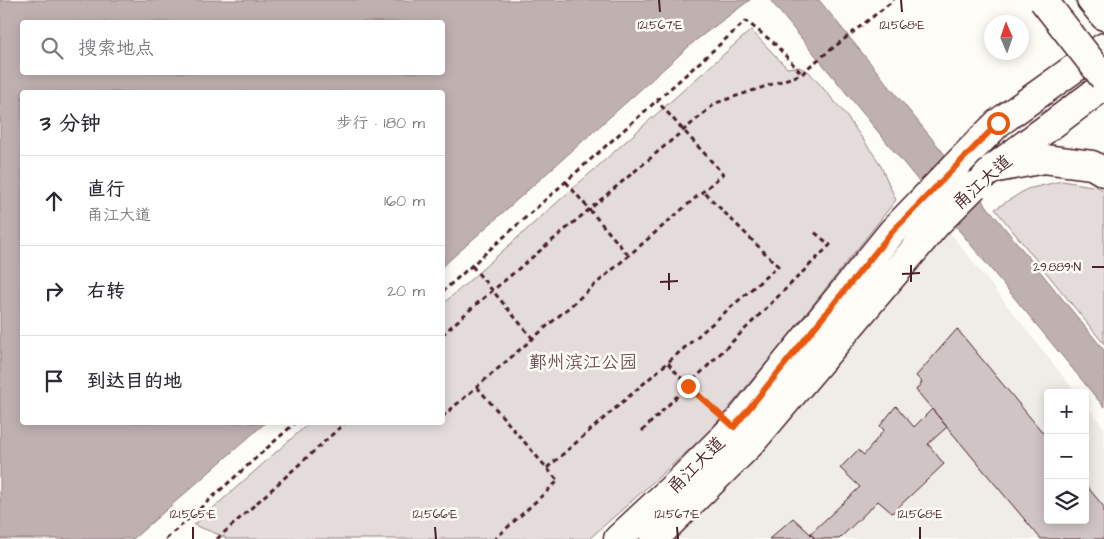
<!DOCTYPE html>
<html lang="zh">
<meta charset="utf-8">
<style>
:root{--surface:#fff;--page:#f2f2f3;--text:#2b2b33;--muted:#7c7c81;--line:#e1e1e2}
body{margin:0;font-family:"Architects Daughter","LXGW WenKai TC",sans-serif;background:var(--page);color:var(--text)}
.controls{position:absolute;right:15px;bottom:15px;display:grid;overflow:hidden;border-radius:5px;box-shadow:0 2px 12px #0003}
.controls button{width:45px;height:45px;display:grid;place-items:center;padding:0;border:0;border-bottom:1px solid var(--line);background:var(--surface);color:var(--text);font:25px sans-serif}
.compass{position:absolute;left:984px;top:15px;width:45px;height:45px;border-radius:50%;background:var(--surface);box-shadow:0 2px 12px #0003;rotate:358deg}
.stop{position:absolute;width:15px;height:15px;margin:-11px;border:4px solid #ea580c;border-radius:50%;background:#fff}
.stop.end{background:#ea580c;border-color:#fff;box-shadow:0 1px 5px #0008}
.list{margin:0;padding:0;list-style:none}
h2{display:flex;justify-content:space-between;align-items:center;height:65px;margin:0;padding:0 20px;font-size:21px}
h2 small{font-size:16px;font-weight:400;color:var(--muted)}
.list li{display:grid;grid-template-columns:32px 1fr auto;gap:15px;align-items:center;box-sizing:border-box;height:90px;padding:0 20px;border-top:1px solid var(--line)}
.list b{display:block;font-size:19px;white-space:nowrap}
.list p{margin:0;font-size:16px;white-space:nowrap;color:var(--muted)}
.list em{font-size:16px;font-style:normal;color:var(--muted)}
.icon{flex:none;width:28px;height:28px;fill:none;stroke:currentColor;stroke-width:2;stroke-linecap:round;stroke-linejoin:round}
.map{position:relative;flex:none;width:1104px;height:539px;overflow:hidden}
.search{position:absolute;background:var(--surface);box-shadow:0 2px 12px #0003;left:20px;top:20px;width:425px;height:55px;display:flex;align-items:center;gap:12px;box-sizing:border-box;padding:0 18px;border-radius:5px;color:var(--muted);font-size:19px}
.panel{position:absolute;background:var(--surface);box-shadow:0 2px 12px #0003;left:20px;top:90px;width:425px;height:335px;border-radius:5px}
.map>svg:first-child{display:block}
</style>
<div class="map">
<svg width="1104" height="539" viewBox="0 0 1104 539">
<rect width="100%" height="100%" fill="#fdfcf7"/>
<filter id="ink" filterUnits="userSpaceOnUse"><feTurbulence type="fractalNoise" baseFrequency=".02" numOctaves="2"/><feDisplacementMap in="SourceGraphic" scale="10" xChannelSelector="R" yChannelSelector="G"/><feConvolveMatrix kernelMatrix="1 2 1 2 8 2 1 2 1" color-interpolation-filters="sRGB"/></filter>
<g filter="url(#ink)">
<!-- built -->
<path fill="#f0ece8" d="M947 229 1076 393H1048V520H1085V404L1104 428V539H673L768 448Z"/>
<!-- green -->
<path fill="#e3dcda" stroke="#967e82" d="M751 30 787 68 799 67 809 72 842 110 879 162 896 200 777 350 707 434 589 539H226L225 537 194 525 309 423 442 422 443 304Z
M1062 181 1098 187 1104 191V344L995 209 1027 189Z"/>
<!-- water -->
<path fill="#c0b1b1" stroke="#91777b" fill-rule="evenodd" d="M0 0H750L696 40 443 266 442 92H22V422L265 423 133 539H0ZM442 22V72H22V22Z
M770 0H819L1104 350V407Z"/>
<!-- building -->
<path fill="#d0c5c4" stroke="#4a1f2b" d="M957 329 1048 439V520H1085V484L1104 507V539H1041L916 390 922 382 916 376Z
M896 406 914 427 932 409 947 427 928 444 944 464 892 513 878 501 839 539H816L810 534 860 487 840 468 858 450 864 455 884 430 880 426Z
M793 518 816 539H769Z"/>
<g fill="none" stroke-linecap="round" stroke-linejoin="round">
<defs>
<path id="secondary" d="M971 150 998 123 1104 47
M987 173 1104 86
M618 539 679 482 734 427 892 232 920 203
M654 539 751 443 937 223"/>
<path id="primary" d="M1091 0 1104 16
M992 169 1044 159 1092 165 1104 172"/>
</defs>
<!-- secondary casing -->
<use href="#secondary" stroke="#4a1f2b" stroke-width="31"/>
<!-- primary casing -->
<use href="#primary" stroke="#4a1f2b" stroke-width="31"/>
<!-- path -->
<path stroke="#4a1f2b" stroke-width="3" stroke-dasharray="5 4" stroke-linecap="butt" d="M566 182 629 256
M472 266 533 339
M442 292 746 21 774 43 802 74
M442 335 473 307 716 103 802 74 810 66 894 0
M668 363 688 386 719 414
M477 387 558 481 495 539
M442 417 723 174 657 101
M642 431 830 245 813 231
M547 468 778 266 703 191
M166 539 296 422
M217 539 346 422"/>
<!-- secondary -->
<use href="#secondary" stroke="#fdfcf7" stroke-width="28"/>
<!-- primary -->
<use href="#primary" stroke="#fdfcf7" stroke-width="28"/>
<defs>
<path id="secondary-bridge" d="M920 203 971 150
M937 223 974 186"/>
<path id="primary-bridge" d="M1043 0 1104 78"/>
</defs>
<!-- secondary-bridge casing -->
<use href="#secondary-bridge" stroke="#4a1f2b" stroke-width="31" stroke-linecap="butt"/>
<!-- primary-bridge casing -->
<use href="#primary-bridge" stroke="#4a1f2b" stroke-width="31" stroke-linecap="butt"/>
<!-- secondary-bridge -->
<use href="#secondary-bridge" stroke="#fdfcf7" stroke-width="28"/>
<!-- primary-bridge -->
<use href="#primary-bridge" stroke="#fdfcf7" stroke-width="28"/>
</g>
</g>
<g fill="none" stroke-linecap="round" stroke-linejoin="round" filter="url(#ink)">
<!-- route -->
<path stroke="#ea580c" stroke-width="6" d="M688 386 734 427 892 232 998 123"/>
</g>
<!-- ticks -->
<path fill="none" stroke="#4a1f2b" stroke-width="2" d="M659 0 660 12M901 0 902 12M911 265V282M1092 267H1104M669 273V290M902 274 920 273M660 282 678 281M193 527V539M435 527 436 539M677 527 678 539M920 527V539"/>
<g text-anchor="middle" stroke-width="5" stroke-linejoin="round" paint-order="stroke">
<!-- street labels -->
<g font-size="18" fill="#4a1f2b" stroke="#fdfcf7">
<text transform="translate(982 182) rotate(-42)" y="6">甬江大道</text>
<text transform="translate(696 465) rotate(-45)" y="6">甬江大道</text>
</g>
<!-- park labels -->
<g font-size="18" fill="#704e57" stroke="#fdfcf7">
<text x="583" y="368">鄞州滨江公园</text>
</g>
</g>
<g font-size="12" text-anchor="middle" fill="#4a1f2b" stroke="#fdfcf7" stroke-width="5" stroke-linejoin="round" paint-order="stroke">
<text x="660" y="29">121.567°E</text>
<text x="902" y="29">121.568°E</text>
<text x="1057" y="271">29.889°N</text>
<text x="193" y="518">121.565°E</text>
<text x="435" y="518">121.566°E</text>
<text x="677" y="518">121.567°E</text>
<text x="920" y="518">121.568°E</text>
</g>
</svg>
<div class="controls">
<button>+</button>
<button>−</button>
<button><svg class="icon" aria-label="layers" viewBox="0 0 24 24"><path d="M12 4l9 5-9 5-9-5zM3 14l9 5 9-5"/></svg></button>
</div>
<svg class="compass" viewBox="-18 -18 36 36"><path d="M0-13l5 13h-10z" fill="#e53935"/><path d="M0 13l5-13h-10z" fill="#7c7c81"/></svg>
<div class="stop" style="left:998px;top:123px"></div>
<div class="stop end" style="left:688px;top:386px"></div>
<div class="search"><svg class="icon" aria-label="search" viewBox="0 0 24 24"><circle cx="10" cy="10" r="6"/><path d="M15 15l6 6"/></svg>搜索地点</div>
<section class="panel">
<h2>3 分钟<small>步行 · 180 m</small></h2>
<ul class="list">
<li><svg class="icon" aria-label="ahead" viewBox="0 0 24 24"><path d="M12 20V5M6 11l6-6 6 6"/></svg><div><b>直行</b><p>甬江大道</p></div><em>160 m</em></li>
<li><svg class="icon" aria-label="right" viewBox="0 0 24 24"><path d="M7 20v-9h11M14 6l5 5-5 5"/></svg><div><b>右转</b></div><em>20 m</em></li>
<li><svg class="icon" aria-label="arrive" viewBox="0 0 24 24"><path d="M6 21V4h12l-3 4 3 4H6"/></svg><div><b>到达目的地</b></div></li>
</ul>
</section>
</div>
